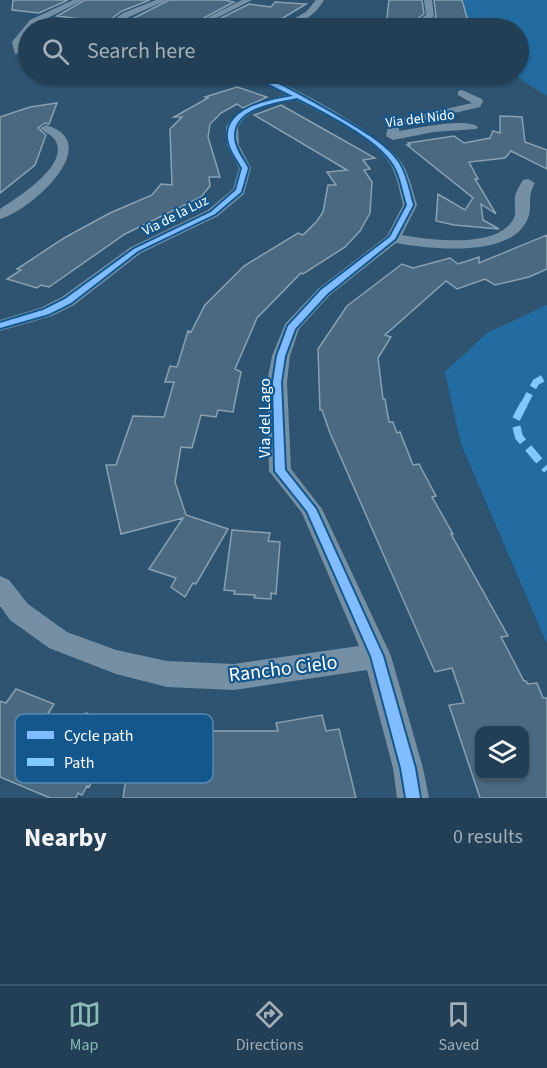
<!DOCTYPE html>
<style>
:root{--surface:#223f55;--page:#2a465b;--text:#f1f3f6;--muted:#a2afb9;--line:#3f586c;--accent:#8bbbb9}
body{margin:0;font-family:"Source Sans 3",sans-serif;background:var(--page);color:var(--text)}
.controls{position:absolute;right:18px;bottom:18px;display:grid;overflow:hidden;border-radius:12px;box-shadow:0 2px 4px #0004}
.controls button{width:54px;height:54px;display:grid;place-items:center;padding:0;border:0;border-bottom:2px solid var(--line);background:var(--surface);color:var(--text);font:30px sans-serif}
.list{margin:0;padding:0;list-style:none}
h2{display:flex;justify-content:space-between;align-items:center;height:78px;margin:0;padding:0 24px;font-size:26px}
h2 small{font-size:20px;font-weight:400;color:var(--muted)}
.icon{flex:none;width:33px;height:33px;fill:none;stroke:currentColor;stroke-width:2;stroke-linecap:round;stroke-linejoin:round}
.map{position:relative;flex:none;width:547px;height:798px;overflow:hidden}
.search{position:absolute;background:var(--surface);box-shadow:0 2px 4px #0004;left:18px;right:18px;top:18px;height:66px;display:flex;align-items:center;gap:15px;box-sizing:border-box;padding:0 21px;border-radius:33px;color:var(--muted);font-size:22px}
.sheet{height:186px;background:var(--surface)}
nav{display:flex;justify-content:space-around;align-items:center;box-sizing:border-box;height:84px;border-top:2px solid var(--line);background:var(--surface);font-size:16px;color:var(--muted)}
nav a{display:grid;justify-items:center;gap:3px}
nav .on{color:var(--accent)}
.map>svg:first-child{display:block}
</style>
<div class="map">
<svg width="547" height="798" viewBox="0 0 547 798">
<rect width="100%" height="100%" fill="#2e5471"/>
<!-- green -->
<path fill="#236ca1" d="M460 0H547V96L512 74H518V28H466Z
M547 305V644L461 444 445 372 487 333Z"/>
<!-- building -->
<path fill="#4b6980" stroke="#89a1b3" stroke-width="1.5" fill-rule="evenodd" d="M13 0H68L39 13 12 10Z
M85 0H150L122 11 107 22 57 16Z
M169 0H224L234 2 185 28H157L122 24Z
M389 0H422L424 14 417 19 386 26Z
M434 0H462L470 28H439L448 19H434L436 16Z
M275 2 306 4 273 24H260L252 28H201L249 4 271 7Z
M237 87 267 97 243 108 237 104 221 113 210 124 208 137 220 177H209L210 186 201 197 125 234 49 287 41 285 37 288 7 279 21 270 17 269 64 238 110 213 152 195 161 184 172 185 170 129 182 117H174L208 98 205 97Z
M57 103 49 124 45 123 38 128 46 135 35 165 0 193V117L30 107Z
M281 105 375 158 363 160 370 169 364 170 372 182 370 213 360 231 345 247 303 274 301 273 257 318 235 369 241 372 233 412 218 410 216 417 201 415 192 448 181 447 175 482 186 515 228 529 196 584 193 583 185 597 171 587 176 578 149 569 183 518 121 534 106 465H116L133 416 164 417 174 382H165L170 366 177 367 188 331 191 332 205 305 244 266 298 233 303 235 317 221 323 212 328 185H336L327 172 347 170 254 115Z
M500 116 522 117 525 142 547 150V169L511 151 505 158 469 162 478 179H475L496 214 481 204 483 220 499 229 454 225 436 221 438 194 465 210 473 198 407 145H410L408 143 454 136 464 143 490 138 493 131 500 133Z
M547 235V269L529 277 495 285 485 279 457 289 446 281 385 335 391 337 378 358 383 399H385L389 422H393L397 433 400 432 413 465 419 464 436 496 432 497 453 534H451L508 636 501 637 524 681H526L528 684 537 683 543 698H547V798H480L449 705 464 703 452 668 435 672 330 433 322 410H320L318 349 347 306 402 264 413 268 450 258 458 264 479 257V263ZM480 730H525V776H480Z
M232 530 270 533 268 541 280 542 276 594 271 593V599L254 598 255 595 234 594 235 591 224 590Z
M16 689 54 704 46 717 76 729 86 713 120 726 89 787 87 786 82 795 78 793 76 798H50L0 777V701L6 703Z
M322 715 326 731 339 729 356 798H123L131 747 149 748 151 736H155V734H175V736H178L177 745 209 746 210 731H278L276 723Z"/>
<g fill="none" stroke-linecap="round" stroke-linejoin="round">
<!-- minor -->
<path fill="#7590a5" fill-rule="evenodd" d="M73 0H83L28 28V33L22 42 23 52 15 54 12 42 30 20Z
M156 0H167L129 17 112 28H103L123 13Z
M242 0H252L197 28H187Z
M316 0H324C315 16 296 28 277 28L306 12Z
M424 0H432L434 16 422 26H416V22L426 15Z
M246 74C274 71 379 134 398 158 409 171 412 189 417 205L402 235C430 240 495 249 513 220 517 213 514 205 515 197 516 191 520 185 523 180L528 179 535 183C526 199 533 206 528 218 512 259 430 249 396 243L330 295 299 329 290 356 287 382 291 469 322 509 391 656 423 768 429 798H397L393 768 367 670 234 690 167 687 116 674 49 648 10 620 0 606V576L9 580 28 604 67 632 116 650 167 661 234 664 359 646 302 513 269 471 267 382 272 356 285 324 318 289 387 236 403 205C400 192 397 177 391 165 375 138 324 114 296 100 275 104 249 107 238 127L239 145 251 168 244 194 218 216 141 253 74 305 52 316 0 331V320L40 308 62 297 131 247 208 210 233 189 239 168 227 145 226 127C240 105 263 100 287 95Z
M462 90 482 99 483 101 480 107 399 126V131C415 129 466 117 478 127L476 129 434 132 393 140 386 136 389 122 472 103 458 95V91Z
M46 125C107 143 29 212 0 219V209C16 198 71 165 55 140 52 135 44 132 40 128Z"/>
<!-- quiet-far1 -->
<path stroke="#80caff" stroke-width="7" stroke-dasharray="14 7" stroke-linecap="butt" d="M523 406 536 382 547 376"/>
<!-- quiet -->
<path stroke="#80caff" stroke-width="8" stroke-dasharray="17 8" stroke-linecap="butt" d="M524 404 515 421 519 437 547 470"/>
<defs>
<path id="cycleway" d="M249 74C265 72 353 125 371 137 381 144 391 152 398 162 406 174 409 191 413 205L395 239 327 294 295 329 285 356 281 382 285 470 316 509 383 656 415 768 420 798H406L401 768 371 656 307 511 275 471 273 382 277 356 288 326 321 290 390 237 407 205C403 192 401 177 394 165 378 138 324 112 297 98 275 103 232 107 234 138 235 149 243 159 248 168L241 192 215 214 138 251 71 303 49 314 0 328V323L43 310 65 299 134 249 211 212 236 190 242 168C237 159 229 149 228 138 226 107 270 100 293 96Z"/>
</defs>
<!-- cycleway casing -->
<use href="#cycleway" stroke="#13578c" stroke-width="4"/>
<!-- cycleway -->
<use href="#cycleway" fill="#80bcff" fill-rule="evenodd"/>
</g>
<g text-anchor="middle" stroke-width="4.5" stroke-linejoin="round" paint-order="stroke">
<!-- far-street labels -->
<g font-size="14" fill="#fff" stroke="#13578c">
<text transform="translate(420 118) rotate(-7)" y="5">Via del Nido</text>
<text transform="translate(175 215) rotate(-27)" y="5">Via de la Luz</text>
</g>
<!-- street labels -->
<g font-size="16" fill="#fff" stroke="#13578c">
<text transform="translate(264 418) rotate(-90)" y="6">Via del Lago</text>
</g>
<!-- near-street labels -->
<g font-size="20" fill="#fff" stroke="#13578c">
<text transform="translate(283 668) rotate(-7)" y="7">Rancho Cielo</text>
</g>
</g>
<!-- legend -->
<rect x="15" y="714" width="198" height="69" rx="9" fill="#13578c" stroke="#5a89ae" stroke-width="1.5"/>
<rect x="27" y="731" width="27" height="8" fill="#80bcff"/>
<rect x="27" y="758" width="27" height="8" fill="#80caff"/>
<g font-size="16" fill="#fff">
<text x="64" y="741">Cycle path</text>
<text x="64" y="768">Path</text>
</g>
</svg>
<div class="controls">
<button><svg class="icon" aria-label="layers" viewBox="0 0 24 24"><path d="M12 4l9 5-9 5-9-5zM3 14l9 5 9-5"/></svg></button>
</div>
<div class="search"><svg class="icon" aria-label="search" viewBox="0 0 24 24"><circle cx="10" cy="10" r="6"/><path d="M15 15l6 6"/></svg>Search here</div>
</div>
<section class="sheet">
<h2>Nearby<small>0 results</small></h2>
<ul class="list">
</ul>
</section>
<nav>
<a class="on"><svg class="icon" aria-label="map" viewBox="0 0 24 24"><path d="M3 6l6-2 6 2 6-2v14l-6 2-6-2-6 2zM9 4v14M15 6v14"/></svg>Map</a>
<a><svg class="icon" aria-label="directions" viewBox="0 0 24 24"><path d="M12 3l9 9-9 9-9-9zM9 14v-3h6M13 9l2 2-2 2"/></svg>Directions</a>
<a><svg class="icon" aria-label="saved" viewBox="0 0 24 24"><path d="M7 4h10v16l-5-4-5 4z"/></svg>Saved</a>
</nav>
